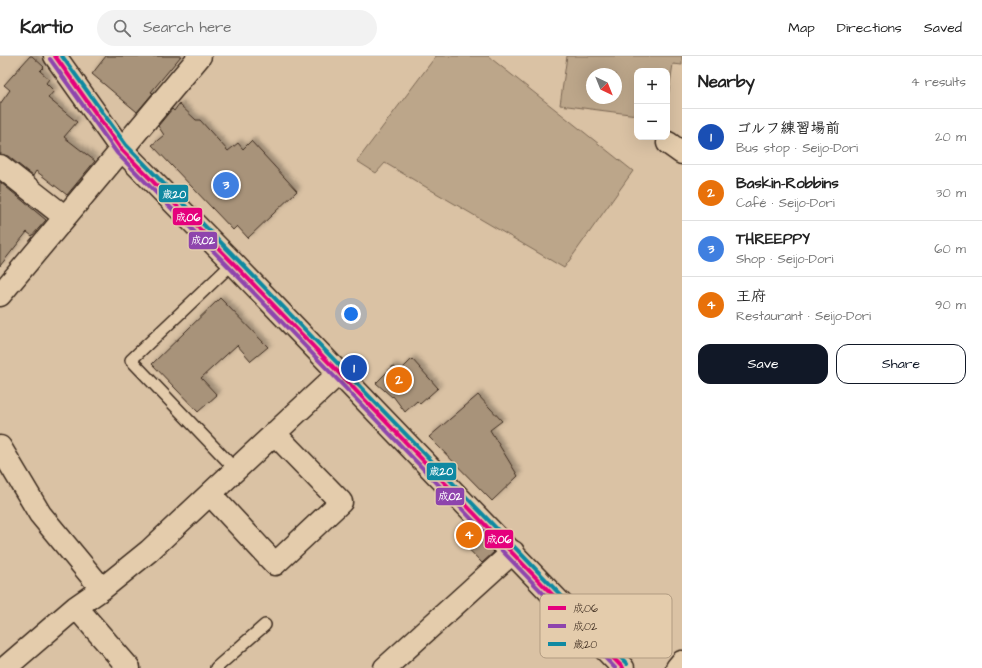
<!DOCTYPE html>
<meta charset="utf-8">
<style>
:root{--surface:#fff;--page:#f2f2f2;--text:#222;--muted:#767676;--line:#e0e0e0;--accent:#111827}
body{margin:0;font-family:"Architects Daughter","Klee One",sans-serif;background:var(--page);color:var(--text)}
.controls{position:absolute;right:12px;top:12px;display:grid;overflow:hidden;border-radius:8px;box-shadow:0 4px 16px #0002}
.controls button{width:36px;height:36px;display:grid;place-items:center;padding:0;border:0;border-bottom:1px solid var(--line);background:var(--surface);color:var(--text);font:20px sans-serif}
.compass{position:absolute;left:586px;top:12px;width:36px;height:36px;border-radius:50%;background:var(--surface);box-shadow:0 4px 16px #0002;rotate:137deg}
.you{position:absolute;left:351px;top:258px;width:14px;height:14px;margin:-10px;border:3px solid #fff;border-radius:50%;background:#1a73e8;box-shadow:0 0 0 6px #1a73e833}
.badge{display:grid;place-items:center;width:26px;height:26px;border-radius:50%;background:var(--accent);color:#fff;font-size:13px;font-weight:700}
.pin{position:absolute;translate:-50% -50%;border:2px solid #fff;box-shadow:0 1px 4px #0006}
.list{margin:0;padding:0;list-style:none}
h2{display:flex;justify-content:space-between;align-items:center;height:52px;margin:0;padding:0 16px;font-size:17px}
h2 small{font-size:13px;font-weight:400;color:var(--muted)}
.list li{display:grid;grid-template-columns:26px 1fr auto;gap:12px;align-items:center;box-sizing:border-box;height:56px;padding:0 16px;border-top:1px solid var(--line)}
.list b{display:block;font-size:15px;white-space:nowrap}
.list p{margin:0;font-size:13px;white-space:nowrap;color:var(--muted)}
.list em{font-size:13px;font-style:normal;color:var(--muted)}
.actions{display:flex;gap:8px;padding:12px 16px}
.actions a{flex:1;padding:9px 0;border:1px solid var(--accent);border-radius:12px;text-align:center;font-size:14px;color:var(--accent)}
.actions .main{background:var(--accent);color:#fff}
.icon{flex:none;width:22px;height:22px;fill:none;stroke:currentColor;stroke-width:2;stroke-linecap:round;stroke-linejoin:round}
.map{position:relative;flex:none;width:682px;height:612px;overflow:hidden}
header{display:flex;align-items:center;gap:24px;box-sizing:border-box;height:56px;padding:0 20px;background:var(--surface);border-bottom:1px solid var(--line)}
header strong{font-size:19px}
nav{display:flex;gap:22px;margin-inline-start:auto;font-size:14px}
.search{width:280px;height:36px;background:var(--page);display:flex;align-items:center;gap:10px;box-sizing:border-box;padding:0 14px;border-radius:22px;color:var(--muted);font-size:15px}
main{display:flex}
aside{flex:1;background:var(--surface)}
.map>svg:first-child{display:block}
</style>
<header>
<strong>Kartio</strong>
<div class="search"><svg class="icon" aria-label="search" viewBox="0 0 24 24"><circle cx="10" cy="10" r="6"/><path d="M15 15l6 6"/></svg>Search here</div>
<nav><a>Map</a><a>Directions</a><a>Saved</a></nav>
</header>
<main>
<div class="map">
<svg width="682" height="612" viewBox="0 0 682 612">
<defs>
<filter id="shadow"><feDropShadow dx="3.5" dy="-3.5" stdDeviation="2" flood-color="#0004"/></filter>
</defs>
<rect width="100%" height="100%" fill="#dac2a4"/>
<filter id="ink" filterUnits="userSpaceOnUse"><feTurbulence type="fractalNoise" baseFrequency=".025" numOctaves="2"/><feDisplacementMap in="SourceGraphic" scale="8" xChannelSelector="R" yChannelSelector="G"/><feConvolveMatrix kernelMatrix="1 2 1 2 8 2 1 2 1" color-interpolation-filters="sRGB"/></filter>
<g filter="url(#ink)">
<!-- green -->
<path fill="#bca68a" stroke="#7c6854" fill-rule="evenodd" d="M436 0H488L633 115 564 212 385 107 376 117 357 105Z
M567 0H682V9L673 8 667 48V15H637V59L560 49ZM592 18H616V42H592Z"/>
<!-- building -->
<path fill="#a8937a" stroke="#3b2a1e" filter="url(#shadow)" d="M30 0H32L44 11 40 15 49 23 46 27 54 35 48 42 77 66 64 81 95 105 67 139 36 115 33 120 8 100 0 98V48L10 34 4 29Z
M106 0H181L151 36 153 37 137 56 92 18Z
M179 48 196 64H200L228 95 238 87 243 93 251 85 297 135 248 182 237 170 233 174 152 89 164 79 158 70 172 53 174 55Z
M0 126 46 164 32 180 27 176 0 210Z
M220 242 268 291 251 305 237 289 201 322 217 339 198 356 152 308Z
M412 303 438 332 420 348 417 345 405 356 393 340 392 341 376 327 393 310 400 315Z
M478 339 502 365 490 374 518 420 492 445 429 381Z
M470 471 494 496 482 507 458 482Z"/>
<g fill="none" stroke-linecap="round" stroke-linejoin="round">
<defs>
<path id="service" d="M233 207 131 304 236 414
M216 612 265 569"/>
<path id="minor" d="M668 87 682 97
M0 110 65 161
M0 239 200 0
M0 391 40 458 102 533
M210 438 275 508 341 446 274 377
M76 551 129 612
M5 612 76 551 102 533 149 495 339 317
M385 612 513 496
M677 612 682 606"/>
<path id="tertiary" d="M55 0 121 93 233 207 623 612"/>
</defs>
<!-- service casing -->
<use href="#service" stroke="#3b2a1e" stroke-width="14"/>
<!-- minor casing -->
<use href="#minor" stroke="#3b2a1e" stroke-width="25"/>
<!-- tertiary casing -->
<use href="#tertiary" stroke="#3b2a1e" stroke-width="25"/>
<!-- service -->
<use href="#service" stroke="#e4ccac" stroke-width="11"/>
<!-- minor -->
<use href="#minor" stroke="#e4ccac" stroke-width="22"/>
<!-- tertiary -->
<use href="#tertiary" stroke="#e4ccac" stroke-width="22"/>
<defs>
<path id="bus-1" d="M55 0 121 93 233 207 623 612"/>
<path id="bus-2" d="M50 3 117 97 229 211 615 612"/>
<path id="bus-3" d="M62 0 126 89 237 203 627 608"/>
</defs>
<!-- bus-1 casing -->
<use href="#bus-1" stroke="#e4ccac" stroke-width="7"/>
<!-- bus-2 casing -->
<use href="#bus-2" stroke="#e4ccac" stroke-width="7"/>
<!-- bus-3 casing -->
<use href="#bus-3" stroke="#e4ccac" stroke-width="7"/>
<!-- bus-1 -->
<use href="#bus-1" stroke="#e5007d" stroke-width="4"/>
<!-- bus-2 -->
<use href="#bus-2" stroke="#8e44ad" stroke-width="4"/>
<!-- bus-3 -->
<use href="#bus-3" stroke="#0f89a2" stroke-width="4"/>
</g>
</g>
<!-- legend -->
<rect x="540" y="538" width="132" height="64" rx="6" fill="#e4ccac" stroke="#b19b81" stroke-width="1"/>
<rect x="548" y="550" width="18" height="4" fill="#e5007d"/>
<rect x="548" y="568" width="18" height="4" fill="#8e44ad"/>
<rect x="548" y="586" width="18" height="4" fill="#0f89a2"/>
<g font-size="11" fill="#3b2a1e">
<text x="573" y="556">成06</text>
<text x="573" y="574">成02</text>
<text x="573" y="592">歳20</text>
</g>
<g stroke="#e4ccac" stroke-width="1.5">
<rect x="158" y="128" width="31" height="19" rx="4" fill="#0f89a2"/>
<rect x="172" y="151" width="31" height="19" rx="4" fill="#e5007d"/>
<rect x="188" y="175" width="30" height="19" rx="4" fill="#8e44ad"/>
<rect x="426" y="406" width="31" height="19" rx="4" fill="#0f89a2"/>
<rect x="435" y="431" width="30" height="19" rx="4" fill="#8e44ad"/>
<rect x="484" y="473" width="30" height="20" rx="4" fill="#e5007d"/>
</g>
<g font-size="11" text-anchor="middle" font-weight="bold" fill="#fff">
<text x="174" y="142">歳20</text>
<text x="188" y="165">成06</text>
<text x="203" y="188">成02</text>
<text x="441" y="419">歳20</text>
<text x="450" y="444">成02</text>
<text x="499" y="487">成06</text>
</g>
</svg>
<div class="controls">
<button>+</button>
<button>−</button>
</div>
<svg class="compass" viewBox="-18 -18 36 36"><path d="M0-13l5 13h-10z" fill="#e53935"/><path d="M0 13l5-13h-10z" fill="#767676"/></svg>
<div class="you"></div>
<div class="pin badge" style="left:354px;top:312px;background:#1a4fb4">1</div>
<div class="pin badge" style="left:399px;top:324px;background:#e8710a">2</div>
<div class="pin badge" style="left:226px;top:129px;background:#3f7fe0">3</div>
<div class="pin badge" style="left:469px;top:479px;background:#e8710a">4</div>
</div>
<aside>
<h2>Nearby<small>4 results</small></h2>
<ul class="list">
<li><span class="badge" style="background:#1a4fb4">1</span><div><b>ゴルフ練習場前</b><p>Bus stop · Seijo-Dori</p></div><em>20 m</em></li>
<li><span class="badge" style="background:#e8710a">2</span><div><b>Baskin-Robbins</b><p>Café · Seijo-Dori</p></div><em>30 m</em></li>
<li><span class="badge" style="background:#3f7fe0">3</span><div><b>THREEPPY</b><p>Shop · Seijo-Dori</p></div><em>60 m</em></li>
<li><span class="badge" style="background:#e8710a">4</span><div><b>王府</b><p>Restaurant · Seijo-Dori</p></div><em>90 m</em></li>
</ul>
<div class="actions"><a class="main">Save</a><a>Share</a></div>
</aside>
</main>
